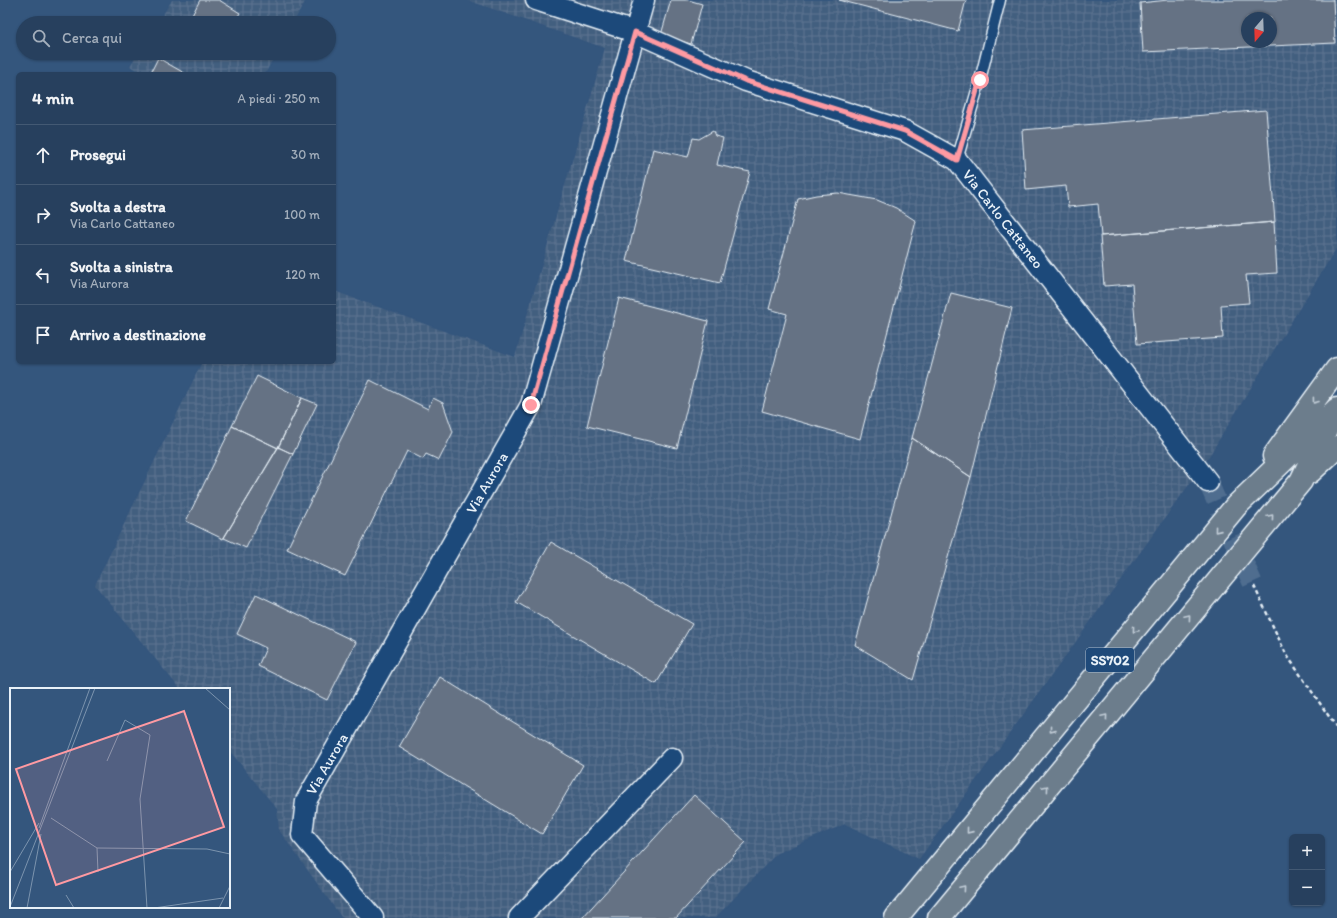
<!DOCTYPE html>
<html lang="it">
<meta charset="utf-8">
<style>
:root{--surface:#27405e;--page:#2f4764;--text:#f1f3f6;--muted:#a4afbc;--line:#435973}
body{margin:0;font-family:Itim,sans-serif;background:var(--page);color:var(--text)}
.controls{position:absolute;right:12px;bottom:12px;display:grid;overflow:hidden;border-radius:6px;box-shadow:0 1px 3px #0004}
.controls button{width:36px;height:36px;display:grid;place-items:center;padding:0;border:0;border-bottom:1px solid var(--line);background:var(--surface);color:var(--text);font:20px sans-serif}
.compass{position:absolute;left:1241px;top:12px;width:36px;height:36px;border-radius:50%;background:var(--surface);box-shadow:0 1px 3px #0004;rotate:199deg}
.stop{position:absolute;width:12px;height:12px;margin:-9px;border:3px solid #ff9aa2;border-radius:50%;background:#fff}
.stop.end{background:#ff9aa2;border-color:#fff;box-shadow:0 1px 4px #0008}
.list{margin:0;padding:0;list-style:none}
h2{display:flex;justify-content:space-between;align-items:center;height:52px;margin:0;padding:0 16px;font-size:17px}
h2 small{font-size:13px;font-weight:400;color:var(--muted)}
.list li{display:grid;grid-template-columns:26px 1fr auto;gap:12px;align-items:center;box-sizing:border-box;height:60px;padding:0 16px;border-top:1px solid var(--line)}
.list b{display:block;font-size:15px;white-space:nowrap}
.list p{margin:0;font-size:13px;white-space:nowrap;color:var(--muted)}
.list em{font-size:13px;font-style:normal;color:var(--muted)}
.icon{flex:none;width:22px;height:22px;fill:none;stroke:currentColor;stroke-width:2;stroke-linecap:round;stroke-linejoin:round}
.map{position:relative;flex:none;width:1337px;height:918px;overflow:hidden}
.search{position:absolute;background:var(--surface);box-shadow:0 1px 3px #0004;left:16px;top:16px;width:320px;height:44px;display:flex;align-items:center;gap:10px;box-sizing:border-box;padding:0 14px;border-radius:22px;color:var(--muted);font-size:15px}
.panel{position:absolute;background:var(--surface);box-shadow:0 1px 3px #0004;left:16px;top:72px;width:320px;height:292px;border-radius:6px}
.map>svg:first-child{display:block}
</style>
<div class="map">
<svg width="1337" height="918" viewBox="0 0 1337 918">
<defs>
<pattern id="industrial-grid" width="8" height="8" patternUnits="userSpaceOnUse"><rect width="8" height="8" fill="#435e7f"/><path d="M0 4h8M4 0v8" fill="none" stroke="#5e7692"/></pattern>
</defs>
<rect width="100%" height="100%" fill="#34567d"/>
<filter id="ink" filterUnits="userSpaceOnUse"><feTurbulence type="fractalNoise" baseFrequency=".025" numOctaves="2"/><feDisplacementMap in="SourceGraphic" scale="8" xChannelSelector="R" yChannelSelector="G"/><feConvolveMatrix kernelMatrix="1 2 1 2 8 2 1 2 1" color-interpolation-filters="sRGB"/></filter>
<g filter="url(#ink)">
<!-- industrial -->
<path fill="url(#industrial-grid)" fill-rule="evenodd" d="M172 0H306L293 23H158Z
M467 0H1337V247L1206 461 919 859 845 824 777 853 715 918H342L279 830 277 809 229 750V689H180L95 585 202 362H334V291L515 357 605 48ZM1247 18H1271V42H1247Z
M138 53H276L265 74H142L130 66Z"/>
<!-- building -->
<path fill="#657284" stroke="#e8f1f8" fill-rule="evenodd" d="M200 0H219L240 13 234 23H188Z
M671 0H688L702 4 691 44 661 35Z
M839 0H966L958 31Z
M1168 0H1333L1335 43 1143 52 1140 3ZM1247 18H1271V42H1247Z
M158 58 186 74H150Z
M1266 110 1275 222 1101 236 1098 204 1068 207 1066 186 1026 190 1022 130Z
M713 131 715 136 723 138 717 165 750 172 720 283 626 261 653 149 688 157 693 138 699 139Z
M838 193 877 200 896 208 916 221 860 439 762 411 787 314 769 309 798 199 816 195Z
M1274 222 1277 273 1246 275 1249 303 1221 305 1223 338 1137 344 1132 284 1104 286 1100 236Z
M951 293 1012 308 971 477 912 438Z
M619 298 708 321 677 448 587 426Z
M257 376 302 398 278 448 232 426Z
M370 380 428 409 433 398 443 403 453 432 439 460 426 454 423 459 407 451 345 576 287 549Z
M302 398 317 404 293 454 278 447Z
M232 426 278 448 223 539 186 521Z
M912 438 971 477 913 680 855 645Z
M278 447 293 454 246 548 224 538Z
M551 542 692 624 656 684 516 602Z
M256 594 356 642 327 700 258 666 266 648 237 634Z
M440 677 583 765 542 834 399 747Z
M694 795 746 842 676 918H582Z"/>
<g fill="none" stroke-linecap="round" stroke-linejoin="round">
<!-- street-tunnel -->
<path stroke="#4f6d8f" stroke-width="20" stroke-dasharray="20 10" stroke-linecap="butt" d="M1208 482 1254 586"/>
<defs>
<path id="lane" d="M957 160 980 80 1000 0"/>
<path id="street" d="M536 0 635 32 746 81 905 131 957 160 1208 482
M373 918 302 835 306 801 531 405 644 0
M519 918 672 758"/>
<path id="highway" d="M1274 456 1337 369
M1310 472 1337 447
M896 918 1236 506 1337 409
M939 918 1301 481 1327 427"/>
</defs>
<!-- lane casing -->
<use href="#lane" stroke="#e8f1f8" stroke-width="13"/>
<!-- street casing -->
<use href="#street" stroke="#e8f1f8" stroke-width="23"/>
<!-- highway casing -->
<use href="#highway" stroke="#e8f1f8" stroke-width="25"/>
<!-- path -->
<path stroke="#e8f1f8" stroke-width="2.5" stroke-dasharray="4 3" stroke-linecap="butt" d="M1254 586 1286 654 1337 728"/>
<!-- lane -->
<use href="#lane" stroke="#1f4a7a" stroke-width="10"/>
<!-- street -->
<use href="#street" stroke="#1f4a7a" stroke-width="20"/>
<!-- highway -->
<use href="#highway" stroke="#6c7d8c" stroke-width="22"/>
</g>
<!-- one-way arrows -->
<defs><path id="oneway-chevron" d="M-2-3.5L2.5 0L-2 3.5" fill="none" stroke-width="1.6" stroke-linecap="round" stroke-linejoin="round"/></defs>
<g stroke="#c3ced8">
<use href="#oneway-chevron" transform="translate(1315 401) rotate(127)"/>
<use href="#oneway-chevron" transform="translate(1271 517) rotate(-50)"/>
<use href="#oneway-chevron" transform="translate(1217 530) rotate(129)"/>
<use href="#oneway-chevron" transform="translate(1188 617) rotate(-50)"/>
<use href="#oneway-chevron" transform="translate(1135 630) rotate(129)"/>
<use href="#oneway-chevron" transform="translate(1105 717) rotate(-50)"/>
<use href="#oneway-chevron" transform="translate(1052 730) rotate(129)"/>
<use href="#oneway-chevron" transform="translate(1046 788) rotate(-50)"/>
<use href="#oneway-chevron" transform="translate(969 831) rotate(129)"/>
<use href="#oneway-chevron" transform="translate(963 888) rotate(-50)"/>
</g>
</g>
<g fill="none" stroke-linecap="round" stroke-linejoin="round" filter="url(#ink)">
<!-- route -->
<path stroke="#ff9aa2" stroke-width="5" d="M531 405 635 32 746 81 905 131 957 160 980 80"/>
</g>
<g text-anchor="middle" stroke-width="3" stroke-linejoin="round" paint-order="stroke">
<!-- shield labels -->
<rect fill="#1f4a7a" stroke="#acbfd2" stroke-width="1" x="1086" y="648" width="48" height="24" rx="3"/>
<g font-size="14" font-weight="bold" fill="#e8f1f8">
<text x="1110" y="665">SS702</text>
</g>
<!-- street labels -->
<g font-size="15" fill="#e8f1f8" stroke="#1f4a7a">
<text transform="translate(1003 219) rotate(52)" y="5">Via Carlo Cattaneo</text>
<text transform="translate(487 483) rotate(-60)" y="5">Via Aurora</text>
<text transform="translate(327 764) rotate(-60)" y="5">Via Aurora</text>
</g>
</g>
<!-- overview -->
<g transform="translate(10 688)">
<rect width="220" height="220" fill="#34567d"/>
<path fill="none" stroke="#7c94ae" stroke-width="1" d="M195 0 220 22M97 73 115 32 140 47 130 111 137 220M41 130 87 160 197 161 220 166M29 140 80 0M87 160 88 184M0 184 29 135M56 207 64 220M0 219 85 0M17 220 31 146M144 220 213 210M209 220 220 198"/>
<path fill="#ff9aa2" fill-opacity="0.15" stroke="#ff9aa2" stroke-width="2" d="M174 23 214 139 46 197 6 81Z"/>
<rect width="220" height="220" fill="none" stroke="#e8f1f8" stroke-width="2"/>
</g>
</svg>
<div class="controls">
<button>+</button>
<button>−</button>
</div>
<svg class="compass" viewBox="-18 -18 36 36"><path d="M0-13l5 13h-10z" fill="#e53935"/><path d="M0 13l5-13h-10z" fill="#a4afbc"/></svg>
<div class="stop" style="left:980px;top:80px"></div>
<div class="stop end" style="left:531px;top:405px"></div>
<div class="search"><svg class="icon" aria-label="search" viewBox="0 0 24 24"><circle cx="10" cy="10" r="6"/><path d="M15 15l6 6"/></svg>Cerca qui</div>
<section class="panel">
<h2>4 min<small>A piedi · 250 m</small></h2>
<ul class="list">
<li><svg class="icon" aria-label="ahead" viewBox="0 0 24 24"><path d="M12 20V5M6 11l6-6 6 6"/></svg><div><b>Prosegui</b></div><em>30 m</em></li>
<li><svg class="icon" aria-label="right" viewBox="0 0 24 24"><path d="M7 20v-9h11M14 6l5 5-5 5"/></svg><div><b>Svolta a destra</b><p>Via Carlo Cattaneo</p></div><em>100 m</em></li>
<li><svg class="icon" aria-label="left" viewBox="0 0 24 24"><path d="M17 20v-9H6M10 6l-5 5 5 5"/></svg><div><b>Svolta a sinistra</b><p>Via Aurora</p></div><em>120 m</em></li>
<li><svg class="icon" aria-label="arrive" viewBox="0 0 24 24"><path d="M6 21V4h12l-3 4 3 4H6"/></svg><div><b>Arrivo a destinazione</b></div></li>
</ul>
</section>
</div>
